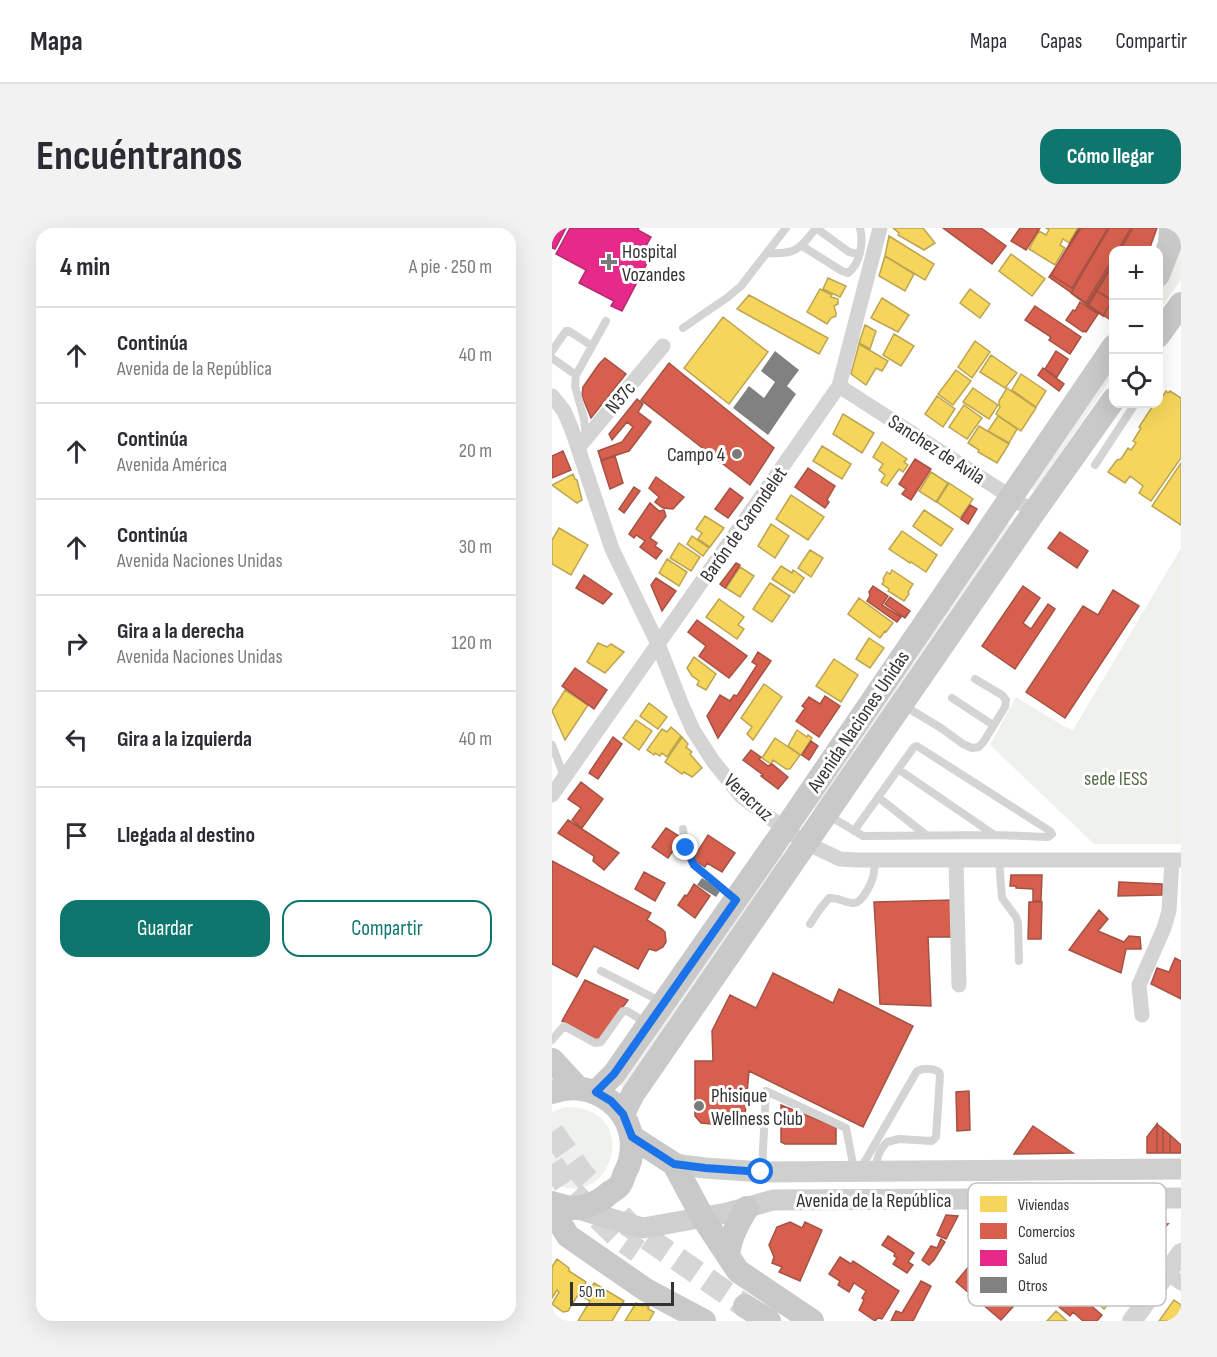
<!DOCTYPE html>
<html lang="es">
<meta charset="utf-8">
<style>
:root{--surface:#fff;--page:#f2f2f3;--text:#2b2b33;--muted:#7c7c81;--line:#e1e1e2;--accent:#0f766e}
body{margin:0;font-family:"Sofia Sans Condensed",sans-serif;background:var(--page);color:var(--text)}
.controls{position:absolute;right:18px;top:18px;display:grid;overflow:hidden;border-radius:12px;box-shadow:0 6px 24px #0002}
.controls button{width:54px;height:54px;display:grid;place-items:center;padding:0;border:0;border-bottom:2px solid var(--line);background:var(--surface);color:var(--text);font:30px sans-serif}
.scale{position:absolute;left:18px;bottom:15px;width:104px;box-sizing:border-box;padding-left:6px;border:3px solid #333;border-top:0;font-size:16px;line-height:21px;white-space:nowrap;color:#333;-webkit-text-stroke:4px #fff;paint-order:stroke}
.stop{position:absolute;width:18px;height:18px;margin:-14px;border:4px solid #1a73e8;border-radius:50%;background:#fff}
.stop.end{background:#1a73e8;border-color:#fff;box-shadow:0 2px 6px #0008}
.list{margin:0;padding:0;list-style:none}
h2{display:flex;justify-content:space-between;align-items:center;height:78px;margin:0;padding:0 24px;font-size:26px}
h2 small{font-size:20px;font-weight:400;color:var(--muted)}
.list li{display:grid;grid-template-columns:39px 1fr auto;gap:18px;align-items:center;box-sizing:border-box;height:96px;padding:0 24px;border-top:2px solid var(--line)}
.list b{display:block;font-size:22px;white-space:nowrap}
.list p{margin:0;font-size:20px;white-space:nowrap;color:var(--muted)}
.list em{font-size:20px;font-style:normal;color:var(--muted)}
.actions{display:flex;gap:12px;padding:18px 24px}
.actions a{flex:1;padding:14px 0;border:2px solid var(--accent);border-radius:18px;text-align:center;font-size:21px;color:var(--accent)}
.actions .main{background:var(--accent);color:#fff}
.icon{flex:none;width:33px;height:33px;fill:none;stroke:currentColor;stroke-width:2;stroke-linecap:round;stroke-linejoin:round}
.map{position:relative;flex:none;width:629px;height:1093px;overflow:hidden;border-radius:18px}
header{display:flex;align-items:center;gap:36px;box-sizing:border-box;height:84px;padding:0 30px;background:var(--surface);border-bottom:2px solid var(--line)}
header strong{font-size:28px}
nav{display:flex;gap:33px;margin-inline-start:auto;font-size:21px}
.intro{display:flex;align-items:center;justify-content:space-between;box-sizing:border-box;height:144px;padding:0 36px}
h1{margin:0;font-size:42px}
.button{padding:15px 27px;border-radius:18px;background:var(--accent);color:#fff;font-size:21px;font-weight:700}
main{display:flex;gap:36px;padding:0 36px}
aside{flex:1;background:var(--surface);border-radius:18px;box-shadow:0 6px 24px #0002}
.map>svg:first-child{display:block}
</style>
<header>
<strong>Mapa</strong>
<nav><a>Mapa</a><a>Capas</a><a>Compartir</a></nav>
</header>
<div class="intro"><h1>Encuéntranos</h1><a class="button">Cómo llegar</a></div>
<main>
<aside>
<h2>4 min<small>A pie · 250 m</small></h2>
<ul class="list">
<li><svg class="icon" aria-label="ahead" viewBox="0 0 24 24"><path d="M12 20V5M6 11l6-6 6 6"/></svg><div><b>Continúa</b><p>Avenida de la República</p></div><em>40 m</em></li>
<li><svg class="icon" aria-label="ahead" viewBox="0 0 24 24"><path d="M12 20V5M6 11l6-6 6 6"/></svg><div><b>Continúa</b><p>Avenida América</p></div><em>20 m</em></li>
<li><svg class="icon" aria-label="ahead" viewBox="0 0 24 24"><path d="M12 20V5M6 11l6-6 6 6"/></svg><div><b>Continúa</b><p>Avenida Naciones Unidas</p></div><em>30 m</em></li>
<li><svg class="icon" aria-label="right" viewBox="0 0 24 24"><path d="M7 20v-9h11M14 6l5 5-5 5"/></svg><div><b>Gira a la derecha</b><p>Avenida Naciones Unidas</p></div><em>120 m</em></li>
<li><svg class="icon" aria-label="left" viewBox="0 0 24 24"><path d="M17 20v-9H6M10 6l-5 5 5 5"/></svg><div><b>Gira a la izquierda</b></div><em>40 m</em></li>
<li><svg class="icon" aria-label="arrive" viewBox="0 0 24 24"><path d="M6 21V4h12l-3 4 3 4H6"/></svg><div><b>Llegada al destino</b></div></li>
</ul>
<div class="actions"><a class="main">Guardar</a><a>Compartir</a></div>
</aside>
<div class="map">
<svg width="629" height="1093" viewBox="0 0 629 1093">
<rect width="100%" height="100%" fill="#fff"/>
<!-- green -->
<path fill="#eff2ec" d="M629 14V52L607 82V62L618 46Z
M561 129V148L483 263 474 257Z
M451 290 459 298 265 583 257 577Z
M629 320V616H542L438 517 464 469 510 497 521 502Z
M226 624 235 629 75 863 67 856 91 826Z
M13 879C94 878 59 988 0 954V884Z"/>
<!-- homes -->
<path fill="#f6d55c" stroke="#bca450" stroke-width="1.5" d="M341 0H371L383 15 372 22 346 7 347 5Z
M494 0H526L517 15 511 11 508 17 513 20 503 37 477 21 487 3 494 7 497 2Z
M337 8 382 36 373 52 333 28Z
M459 26 493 51 480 68 447 43Z
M333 28 362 46 353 63 327 48Z
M276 50 294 58 288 69 271 61Z
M268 61 280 67 279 69 286 71V76L282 78 284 85V88L279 90 275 96 255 84Z
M418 61 438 76 428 90 408 75Z
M197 67 276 110 267 126 185 81Z
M330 70 357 87 346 104 319 90Z
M171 89 216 124 177 176 132 140Z
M313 97 324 103 318 121 307 115Z
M342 106 362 118 349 138 331 127Z
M423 113 438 124 420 150 406 139Z
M307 116 336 133 330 143 324 140 314 157 299 146Z
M439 127 465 145 453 160 428 144Z
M404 142 419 153 401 177 386 166Z
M469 146 494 163 484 179 460 162Z
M421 160 446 177 437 191 411 174Z
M455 160 484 180 469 203 444 186 448 179 447 177V173Z
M614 163 616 165 618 163 629 170V230L599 273 587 265 591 258 578 248 573 255 556 244 565 232 569 231 576 220 579 222 584 215 581 213 589 200 587 199 602 176H606Z
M385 168 403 181 391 199 373 186Z
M412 177 430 190 415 211 397 199Z
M291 186 322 205 310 225 281 206Z
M446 188 465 201 457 215 436 203Z
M427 198 457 216 445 235 426 224 427 222 416 215Z
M330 214 355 231 352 234 356 237 351 244 347 241 335 258 329 254 333 247 327 242 331 236 321 229Z
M270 218 299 236 290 251 261 233Z
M629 235V297L600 278Z
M379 244 396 255 384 274 367 263Z
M21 246 23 251 25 252 30 272 25 275 0 257Z
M397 255 421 271 408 290 385 274Z
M239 267 272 289 256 312 224 291Z
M372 282 401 301 389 318 361 298Z
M153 288 172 300 158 319 146 311 150 305 144 301Z
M219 296 237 308 223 330 206 318Z
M7 300 36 317 19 347 0 336V312Z
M350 303 385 327 374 344 359 334 358 335 337 321Z
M140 308 157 320 151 328 135 316Z
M127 315 148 329 139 343 118 330Z
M258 322 271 330 259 349 246 340Z
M115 331 135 344 127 358 107 345Z
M229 338 240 345 241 342 252 350 242 365 220 351Z
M188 339 202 348 188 369 174 360Z
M340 342 361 356 356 364 357 366 352 373 336 363 337 361 330 356 332 353 331 351 335 344 338 346Z
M218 355 238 368 220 394 201 381Z
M307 370 341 395 334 404 333 403 328 410 296 386Z
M167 371 192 389 186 397 192 401 185 411 154 389Z
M317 410 332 420 318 440 304 431Z
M46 415 55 419 59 416 72 424 53 445 35 434Z
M142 429 164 446 154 462 145 457 147 453 140 448 135 440Z
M282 431 306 447 289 474 264 458Z
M212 456 230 469 201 512 195 506 200 499 189 490Z
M13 462 36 477 13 512 0 483Z
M97 475 115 489 106 501 88 488Z
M84 492 100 503 87 522 71 510Z
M119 499 129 508 115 529 110 525 108 528 103 525 102 527 95 522 110 501 115 504Z
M245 502 255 509 256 507 260 510 249 527 236 518Z
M130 509 136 516 134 519 140 524 138 526 150 540 140 549 132 544 130 546 113 534Z
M223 510 248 527 238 541H234L221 532 219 536 210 530Z
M5 1031 17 1040V1043L34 1054 16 1083 11 1084 0 1076 7 1064 5 1062 0 1070V1039Z
M541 1046 546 1050 548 1048 564 1062 561 1065 564 1068 552 1081 528 1060Z
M42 1055 72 1073 60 1093H26L38 1073 33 1070Z
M622 1072 629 1077V1093H607Z
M84 1075 90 1078 91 1076 97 1079 96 1081 102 1084 97 1093H73Z
M504 1083 515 1093H495Z"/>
<!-- shops -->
<path fill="#d6604d" stroke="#a55245" stroke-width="1.5" d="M391 0H429L454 18 440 36Z
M468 0H488L474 22 459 13Z
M527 0H556L520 60 499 47Z
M529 0H579L566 22H562V29L534 75 497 49Z
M557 0H581L568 22H562V33L535 77 519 65Z
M579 0H605L597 22H566Z
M562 29V83L557 91 534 75Z
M562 35V70L560 72 545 63Z
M545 63 560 72 551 88 536 78Z
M528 74 546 86 534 104 533 103 531 104 514 92 521 82 523 83Z
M483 78 529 109 518 126 497 112 499 109 473 92Z
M504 123 516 131 505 149 493 141Z
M53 130 74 146 39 190 30 168 31 159 47 136Z
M117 135 222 220 198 257 89 172Z
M491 140 512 156 507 163 486 147Z
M85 171 91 176 86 184 99 194 77 223 49 232 46 223 70 214 81 199 75 194 60 212 57 206Z
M11 223 19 242 0 250V228Z
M63 228 71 255 58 261 49 233Z
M363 231 379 241 359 272 350 266 354 261 347 256Z
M256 240 283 258 275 272 277 274 273 280 243 259Z
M104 249 132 269 121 281 111 280 103 274 107 269 97 260Z
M82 259 88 263 72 285 67 281Z
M178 260 191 270 176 290 163 281Z
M98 275 107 283 112 282 114 288 98 310 105 315 103 318 110 323 104 331 88 319 93 313 84 307 82 310 77 306Z
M418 277 425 281 416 296 409 291Z
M508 304 536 323 525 340 496 320Z
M184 335 188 337 173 360 168 356Z
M32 347 60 366 51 376 24 360Z
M104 350 124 363 110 383 99 357Z
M321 358 336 368 330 377 349 389 345 394 315 373 318 368 317 364Z
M471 358 488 370 471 395 479 401 496 376 503 381 463 441 430 418Z
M561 362 587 378 513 490 474 464 531 378 546 387Z
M338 369 358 383 353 390 333 376Z
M145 392 195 428 177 450 147 428 154 418 136 404Z
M206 424 219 433 166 510 155 488 168 467 178 473 182 467 185 468 205 437 200 434Z
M23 440 55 462 42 481 10 458Z
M273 468 288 478 267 509 244 493 253 480 250 478 257 469 268 476Z
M61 509 70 516 46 551 37 545Z
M259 513 266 518 257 532 250 527Z
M199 522 209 529 207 531 216 538 220 536 236 549 226 561 209 548 211 547 191 532Z
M29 554 51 571 30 600 20 592 29 580 16 571Z
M16 592 67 625 52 642 41 633 42 628 6 605Z
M114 600 130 610 116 630 100 619Z
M156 607 183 625 170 644 155 635 153 639 141 631Z
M0 633 99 685 95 692 110 701 113 704 114 714 111 719 104 723 97 721 86 741 42 718 25 749 0 736Z
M92 644 113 655 103 673 83 661Z
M459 647H490L489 673H481V661L464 660V658H458Z
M567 654 610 656V667L566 668Z
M142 656 158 668 143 690 126 677 133 667 135 668Z
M401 672 399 709H376L379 778 328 776 322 674Z
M477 674H490L489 711H476Z
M547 682 556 691 546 703 572 714 577 708 588 709 589 721H574L569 745 517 722Z
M623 730 629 733V771L599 756 605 740 617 744Z
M221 745 281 775 287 761 361 798 311 899 197 843 192 899 149 895 143 888V833H161L160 803 178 767 204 780Z
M33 752 76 772 46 813 10 793Z
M417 863 418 902 405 903 404 864Z
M229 877 284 899V916H233L229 914Z
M605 896 611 901V925H605Z
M605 896V925H595V909Z
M481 898 521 925 462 926Z
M611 901 618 907V925H611Z
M618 907 629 917V925H618Z
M394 987 406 988 394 1011 385 1007Z
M238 994 250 1000 253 994 270 1002 248 1053 227 1044 230 1039 220 1035 222 1029 217 1017 225 999Z
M616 996 598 1016 603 1020 600 1023 573 999Z
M336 1008 362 1025 356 1034 361 1037 355 1045 341 1036 345 1030 342 1028 343 1025 330 1017Z
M389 1011 393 1014 382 1032 377 1037 370 1032 379 1018 385 1020Z
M288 1029 299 1036 301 1033 347 1063 330 1091 326 1090 323 1093 307 1082 312 1072 310 1070 314 1063 302 1055 297 1064 286 1057 288 1053 277 1046Z
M484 1032 506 1050 496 1063 487 1056 480 1058 449 1092 404 1054 418 1037 454 1069Z
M369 1053 379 1058 361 1093H339L344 1083 350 1085Z
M521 1062 550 1087 545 1093H531L521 1084 518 1088 507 1079Z"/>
<!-- health -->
<path fill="#e7298a" stroke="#b12c70" stroke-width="1.5" d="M0 0H14L3 21 0 20Z
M18 0H87L86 2 99 9 94 18 102 22 70 83 59 78 62 73 27 55 34 42 4 26Z"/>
<!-- building -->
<path fill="#818181" d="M223 123 247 142 235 158 244 166 216 207 181 180 197 158 212 170 223 154 209 143Z
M150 650 169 662 164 669 145 657Z"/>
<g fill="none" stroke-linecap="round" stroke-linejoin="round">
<!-- primary-tunnel -->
<path stroke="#d6d6d6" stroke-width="24" stroke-dasharray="24 12" stroke-linecap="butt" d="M0 904 30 946 78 998 193 1078
M0 936 15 959 66 1009 86 1023"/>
<!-- service -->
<path stroke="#d4d4d4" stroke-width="8" d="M264 0 297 24 307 26
M250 18 290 43 296 45C308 36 312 14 308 0
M215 25C244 27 248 21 264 0
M131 100 176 69 189 58 234 0
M0 123 14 103H17L40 118
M0 130 24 147
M34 208 32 191 23 158 24 147 54 93
M543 237 583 176
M400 470 441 497
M351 477 389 500 411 516 420 520 427 519 432 513 453 479 454 472 450 467 423 451
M0 517 12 548
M346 541 441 606
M326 569 374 607
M276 587 311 608 443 607 496 609 500 606 498 603 365 518 362 519 302 603
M131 601 133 620 142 637 183 671
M447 632 450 670 464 689 466 695 467 733
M258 696 268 681 277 670C286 669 293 675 302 675 311 675 322 651 322 643 323 640 322 636 322 633
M49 743 108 773
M0 812 12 798 43 815 49 814 71 783H75L93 794
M309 940 365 843C371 840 381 840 387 844L388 847 384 909 380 913 347 911 335 914C328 921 324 931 324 941
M210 942 214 863 294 900 302 941
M439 972 422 1019V1022L436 1035 442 1033 475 986 482 973"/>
<!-- minor -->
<path stroke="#d4d4d4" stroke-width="15" d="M287 158 482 284
M0 168 12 183 20 202 60 321 106 416 129 475 141 502 161 533 189 568 233 601 254 615 288 631 304 632H629
M26 220 111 118
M0 567 287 158 328 0
M404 632 407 757
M590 787 587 757 612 700 617 683 620 632
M615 1045 629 1055"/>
<!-- tertiary -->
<path stroke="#d4d4d4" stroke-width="20" d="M580 1093 629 1025"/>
<!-- secondary -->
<path stroke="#cfcfcf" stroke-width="21" d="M122 936 153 940 209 944 629 941
M22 980 91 1000 175 985 221 972 629 970"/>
<!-- primary -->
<path stroke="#c9c9c9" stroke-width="24" d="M606 47 618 16 619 0
M606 108 629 76
M0 832 25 859
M0 864C51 846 98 897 73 945 71 949 70 955 67 958 64 961 59 964 56 966 47 974 35 979 23 980 16 980 7 977 0 975
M44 864 62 846 233 601 562 118
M71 886 81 866 482 284 562 171
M80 909 122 936 151 990 186 1043 260 1093
M0 982 16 1008 94 1062 152 1093
M176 1027C178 1009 186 995 195 980
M193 1078 217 1093"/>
</g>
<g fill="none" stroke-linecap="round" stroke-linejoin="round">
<!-- route -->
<path stroke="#1a73e8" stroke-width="8" d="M134 620 142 637 184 672 62 846 44 864 59 873 71 886 80 909 122 936 153 940 209 944"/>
</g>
<!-- markers -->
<g fill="#7a7a7a" stroke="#fff" stroke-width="2">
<path d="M54 25h6v6h6v6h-6v6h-6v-6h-6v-6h6z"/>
<circle cx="185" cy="226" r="6"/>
<circle cx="147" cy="878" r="6"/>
</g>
<g text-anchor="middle" stroke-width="6" stroke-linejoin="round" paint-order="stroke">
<!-- poi labels -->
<g font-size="20" fill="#333" stroke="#fff" text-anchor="start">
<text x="70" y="30">Hospital<tspan x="70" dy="23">Vozandes</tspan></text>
<text x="173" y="233" text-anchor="end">Campo 4</text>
<text x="159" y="874">Phisique<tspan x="159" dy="23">Wellness Club</tspan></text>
</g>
<!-- street labels -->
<g font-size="20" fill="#333" stroke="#fff">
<text transform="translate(68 169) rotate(-50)" y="7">N37c</text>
<text transform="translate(385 221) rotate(33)" y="7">Sanchez de Avila</text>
<text transform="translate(191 296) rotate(-55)" y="7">Barón de Carondelet</text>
<text transform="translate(306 493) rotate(-56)" y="7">Avenida Naciones Unidas</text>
<text transform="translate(197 569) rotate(43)" y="7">Veracruz</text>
<text x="322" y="979">Avenida de la República</text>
</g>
<!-- park labels -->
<g font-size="20" fill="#556a45" stroke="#fff">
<text x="564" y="557">sede IESS</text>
</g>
</g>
<!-- legend -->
<rect x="416" y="955" width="198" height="123" rx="9" fill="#fff" stroke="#c2c2c2" stroke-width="1.5"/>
<rect x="428" y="968" width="27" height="16" fill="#f6d55c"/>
<rect x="428" y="995" width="27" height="16" fill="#d6604d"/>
<rect x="428" y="1022" width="27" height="16" fill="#e7298a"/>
<rect x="428" y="1049" width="27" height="16" fill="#818181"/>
<g font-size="16" fill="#333">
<text x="466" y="982">Viviendas</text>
<text x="466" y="1009">Comercios</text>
<text x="466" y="1036">Salud</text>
<text x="466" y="1063">Otros</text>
</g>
</svg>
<div class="controls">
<button>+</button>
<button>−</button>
<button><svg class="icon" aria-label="locate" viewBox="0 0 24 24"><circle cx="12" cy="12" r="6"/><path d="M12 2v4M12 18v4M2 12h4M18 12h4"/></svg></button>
</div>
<div class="scale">50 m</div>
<div class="stop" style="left:209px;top:944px"></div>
<div class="stop end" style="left:134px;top:620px"></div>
</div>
</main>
